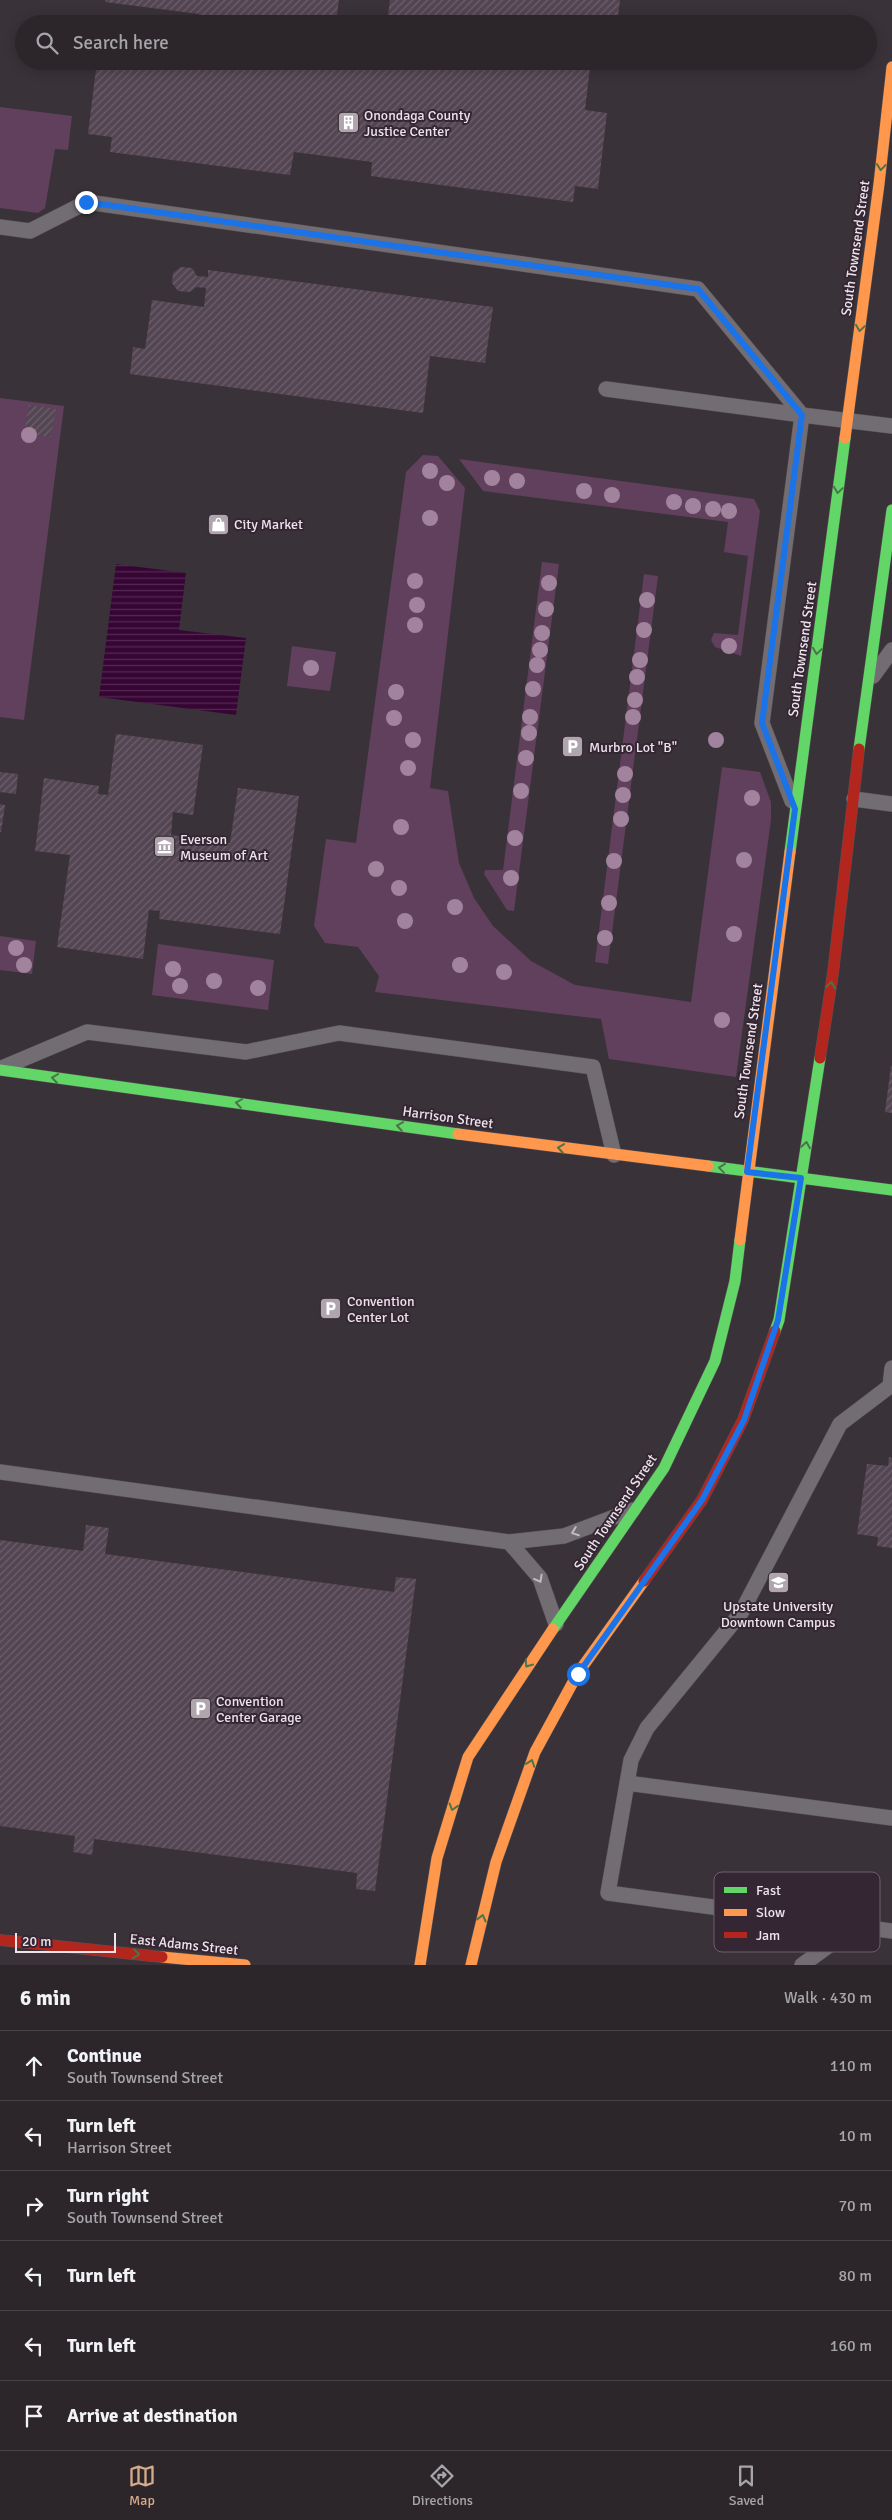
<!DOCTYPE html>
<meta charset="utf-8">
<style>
:root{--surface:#2c262b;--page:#383237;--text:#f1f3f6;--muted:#a6a5a9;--line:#484347;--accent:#d6ab8b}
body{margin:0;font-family:Signika,sans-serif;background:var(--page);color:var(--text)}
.scale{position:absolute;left:15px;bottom:12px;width:101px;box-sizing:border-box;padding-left:5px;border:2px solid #ede3eb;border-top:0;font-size:14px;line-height:18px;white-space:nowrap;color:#ede3eb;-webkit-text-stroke:4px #342632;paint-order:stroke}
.stop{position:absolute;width:15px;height:15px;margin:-11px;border:4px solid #1a73e8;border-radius:50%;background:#fff}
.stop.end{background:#1a73e8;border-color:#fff;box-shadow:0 1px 5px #0008}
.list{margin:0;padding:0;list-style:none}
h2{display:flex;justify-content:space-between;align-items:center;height:65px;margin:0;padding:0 20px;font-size:21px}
h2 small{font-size:16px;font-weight:400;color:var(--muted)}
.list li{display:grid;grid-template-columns:32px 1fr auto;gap:15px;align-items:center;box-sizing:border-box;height:70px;padding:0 20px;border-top:1px solid var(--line)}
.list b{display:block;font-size:19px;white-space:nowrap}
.list p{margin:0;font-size:16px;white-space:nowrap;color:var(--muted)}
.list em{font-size:16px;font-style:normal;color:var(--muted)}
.icon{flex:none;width:28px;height:28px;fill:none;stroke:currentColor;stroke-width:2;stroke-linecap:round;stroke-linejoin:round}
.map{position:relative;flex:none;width:892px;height:1965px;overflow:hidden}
.search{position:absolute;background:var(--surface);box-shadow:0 2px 12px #0003;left:15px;right:15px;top:15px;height:55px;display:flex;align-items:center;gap:12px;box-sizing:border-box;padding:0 18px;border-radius:28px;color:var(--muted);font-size:19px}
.sheet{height:485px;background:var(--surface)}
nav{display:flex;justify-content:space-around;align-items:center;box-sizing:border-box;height:70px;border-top:1px solid var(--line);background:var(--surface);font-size:14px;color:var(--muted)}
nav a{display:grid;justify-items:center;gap:2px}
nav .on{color:var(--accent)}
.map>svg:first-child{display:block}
</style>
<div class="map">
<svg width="892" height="1965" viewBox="0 0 892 1965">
<defs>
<pattern id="water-rules" width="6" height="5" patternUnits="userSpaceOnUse" patternTransform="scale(1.25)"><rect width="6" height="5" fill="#360534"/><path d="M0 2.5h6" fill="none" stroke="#532952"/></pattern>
<pattern id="building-hatch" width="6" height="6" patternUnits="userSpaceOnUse" patternTransform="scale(1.25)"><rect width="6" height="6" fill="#544552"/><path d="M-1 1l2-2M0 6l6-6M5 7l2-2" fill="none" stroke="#6d606b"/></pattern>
</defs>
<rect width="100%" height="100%" fill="#3a3239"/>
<!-- green -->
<path fill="#60405c" d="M0 107 72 116 68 150 55 149 45 208 38 213 0 208Z
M0 398 64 406 24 720 0 717Z
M423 455 438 456 465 488 430 788 448 791 459 863 474 898 493 926 531 961 575 985 691 1002 722 767 760 772 771 802V820L736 1077 609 1059 601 1019 375 992 379 976 358 947 325 943 314 926 326 839 356 843 406 472Z
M459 459 754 499 760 511 741 656 715 647 711 640 714 633 738 635 748 556 724 552 728 522 483 491Z
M542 562 559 564 514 911 507 910 484 874 485 870H503Z
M644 574 658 576 608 964 595 962Z
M292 646 336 652 330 691 287 686Z
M0 936 36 941 32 974 0 970Z
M158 944 274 960 268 1010 152 995Z"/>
<!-- water -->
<path fill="url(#water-rules)" d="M116 564 186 573 179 630 246 638 236 715 99 697Z"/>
<!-- building -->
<path fill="url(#building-hatch)" d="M105 0H339L337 15 387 21 390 0H620L617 24H198L199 14 105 2Z
M97 61H126L192 70 193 61H612L611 69 590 67 585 110 607 113 598 189 575 186 573 202 371 176 372 162 294 152 290 175 110 152 112 137 88 134Z
M181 267 192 268 197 276 208 277V270L493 307 485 363 430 356 423 413 130 374 133 347 145 349 152 300 204 307 206 288 196 287 190 292 178 291 172 283 173 273Z
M29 405 56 409 51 437 24 433Z
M116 734 203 745 193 815 173 812 171 835 230 843 238 788 299 796 280 934 159 919 160 911 149 910 143 959 57 947 70 855 35 851 44 778 99 786 98 794 108 795Z
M0 772 18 774 16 794 0 792Z
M0 804 5 805 1 832H0Z
M891 1066 892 1067V1113L885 1112Z
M889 1457 892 1458V1548L877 1546 878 1537 857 1534 867 1464 888 1466Z
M86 1525 109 1528 105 1554 394 1592 396 1577 416 1579 375 1891 356 1889 357 1873 94 1839 92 1855 73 1852 75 1836 0 1826V1540L83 1551Z"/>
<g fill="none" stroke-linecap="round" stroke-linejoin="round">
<defs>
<path id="lane" d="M0 227 30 231 87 202 698 289 802 415
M606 389 802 415
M873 676 892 650
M854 799 892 804
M792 801 762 723 802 415 892 426
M4 1067 87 1032 246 1052 339 1033 593 1067 614 1155
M892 1368 890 1386H892
M890 1386 840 1424 741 1613 647 1728 631 1760 608 1893 892 1931
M0 1472 509 1542 564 1536 633 1510
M509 1542 540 1578 556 1624
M627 1783 892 1818
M802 1965 856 1926"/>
<path id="fast" d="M859 749 892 510
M790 852 845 438
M0 1070 458 1134
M708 1166 892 1190
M775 1331 779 1320 820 1058
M553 1629 664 1468 715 1361 735 1281 740 1240"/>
<path id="slow" d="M845 438 879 184 892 67
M458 1134 708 1166
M740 1240 790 852
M162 1957 245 1965
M420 1965 437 1858 468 1757 553 1629
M471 1965 496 1862 535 1752 578 1673 644 1581"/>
<path id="jam" d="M820 1058 833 973 859 749
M644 1581 702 1500 743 1420 775 1331
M0 1940 162 1957"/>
</defs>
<!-- lane casing -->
<use href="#lane" stroke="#565055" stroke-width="16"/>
<!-- fast casing -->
<use href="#fast" stroke="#565055" stroke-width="12"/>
<!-- slow casing -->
<use href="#slow" stroke="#565055" stroke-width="12"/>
<!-- jam casing -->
<use href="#jam" stroke="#565055" stroke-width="12"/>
<!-- lane -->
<use href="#lane" stroke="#726d72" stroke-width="15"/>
<!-- fast -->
<use href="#fast" stroke="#63d668" stroke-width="11"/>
<!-- slow -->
<use href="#slow" stroke="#ff974d" stroke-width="11"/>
<!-- jam -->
<use href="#jam" stroke="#b3261e" stroke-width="11"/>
</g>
<!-- trees -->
<g fill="#a2839e">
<circle cx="29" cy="435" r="8"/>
<circle cx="430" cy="471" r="8"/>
<circle cx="492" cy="478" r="8"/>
<circle cx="517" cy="481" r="8"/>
<circle cx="447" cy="483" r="8"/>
<circle cx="584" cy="491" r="8"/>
<circle cx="612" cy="495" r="8"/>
<circle cx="674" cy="502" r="8"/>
<circle cx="693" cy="506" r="8"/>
<circle cx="713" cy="509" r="8"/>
<circle cx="729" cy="511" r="8"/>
<circle cx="430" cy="518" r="8"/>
<circle cx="415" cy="581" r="8"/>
<circle cx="549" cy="583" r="8"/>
<circle cx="647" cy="600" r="8"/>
<circle cx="417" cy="605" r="8"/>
<circle cx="546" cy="609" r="8"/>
<circle cx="415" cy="625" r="8"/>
<circle cx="644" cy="630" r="8"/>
<circle cx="542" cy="633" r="8"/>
<circle cx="729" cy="646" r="8"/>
<circle cx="540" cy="650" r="8"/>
<circle cx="640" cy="660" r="8"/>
<circle cx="537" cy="665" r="8"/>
<circle cx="311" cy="668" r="8"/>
<circle cx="637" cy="677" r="8"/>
<circle cx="533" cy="689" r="8"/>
<circle cx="396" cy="692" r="8"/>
<circle cx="635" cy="700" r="8"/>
<circle cx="530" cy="717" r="8"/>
<circle cx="633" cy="717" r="8"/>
<circle cx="394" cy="718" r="8"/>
<circle cx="529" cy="733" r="8"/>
<circle cx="413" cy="740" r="8"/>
<circle cx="716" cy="740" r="8"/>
<circle cx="526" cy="758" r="8"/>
<circle cx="408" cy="768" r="8"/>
<circle cx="625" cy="774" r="8"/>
<circle cx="521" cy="791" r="8"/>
<circle cx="623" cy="795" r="8"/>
<circle cx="752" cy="798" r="8"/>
<circle cx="621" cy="819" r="8"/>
<circle cx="401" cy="827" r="8"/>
<circle cx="515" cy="838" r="8"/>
<circle cx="744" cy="860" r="8"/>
<circle cx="614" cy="861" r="8"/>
<circle cx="376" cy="869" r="8"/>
<circle cx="511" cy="878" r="8"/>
<circle cx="399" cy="888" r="8"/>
<circle cx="609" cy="903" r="8"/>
<circle cx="455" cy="907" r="8"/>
<circle cx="405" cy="921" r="8"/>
<circle cx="734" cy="934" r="8"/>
<circle cx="605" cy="938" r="8"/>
<circle cx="16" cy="948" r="8"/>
<circle cx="24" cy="965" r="8"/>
<circle cx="460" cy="965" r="8"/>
<circle cx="173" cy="969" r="8"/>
<circle cx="504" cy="972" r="8"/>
<circle cx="214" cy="981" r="8"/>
<circle cx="180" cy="986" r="8"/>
<circle cx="258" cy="988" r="8"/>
<circle cx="722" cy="1020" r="8"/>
</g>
<!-- one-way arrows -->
<defs><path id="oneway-chevron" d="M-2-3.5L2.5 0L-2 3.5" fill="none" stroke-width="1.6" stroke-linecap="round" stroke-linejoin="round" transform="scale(1.25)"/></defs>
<g stroke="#49754a">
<use href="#oneway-chevron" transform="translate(881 167) rotate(96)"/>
<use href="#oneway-chevron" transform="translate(860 328) rotate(98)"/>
<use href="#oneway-chevron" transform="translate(838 490) rotate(98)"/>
<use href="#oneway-chevron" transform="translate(817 651) rotate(98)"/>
<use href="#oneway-chevron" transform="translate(831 985) rotate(-81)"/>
<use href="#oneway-chevron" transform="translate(55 1078) rotate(-172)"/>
<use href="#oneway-chevron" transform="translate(239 1103) rotate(-172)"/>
<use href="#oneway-chevron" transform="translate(400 1126) rotate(-172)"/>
<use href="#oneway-chevron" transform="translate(806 1145) rotate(-81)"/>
<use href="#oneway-chevron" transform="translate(561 1148) rotate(-172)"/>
<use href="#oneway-chevron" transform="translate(722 1168) rotate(-173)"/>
<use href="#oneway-chevron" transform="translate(528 1664) rotate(125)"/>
<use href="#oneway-chevron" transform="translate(531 1763) rotate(-71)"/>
<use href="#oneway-chevron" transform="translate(453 1807) rotate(107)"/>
<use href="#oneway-chevron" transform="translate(482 1918) rotate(-76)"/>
<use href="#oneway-chevron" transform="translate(136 1954) rotate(6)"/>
</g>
<g stroke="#c2bac1">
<use href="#oneway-chevron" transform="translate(575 1532) rotate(159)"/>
<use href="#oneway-chevron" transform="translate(539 1579) rotate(61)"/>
</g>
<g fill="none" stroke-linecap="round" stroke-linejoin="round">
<!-- route -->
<path stroke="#1a73e8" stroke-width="6" d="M86 202 698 289 802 415 762 723 795 809 747 1172 801 1178 778 1320 744 1420 702 1500 578 1674"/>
</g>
<!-- icons -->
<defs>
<symbol id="building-square" viewBox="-11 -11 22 22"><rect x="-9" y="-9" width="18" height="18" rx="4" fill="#aea5ad" stroke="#342632"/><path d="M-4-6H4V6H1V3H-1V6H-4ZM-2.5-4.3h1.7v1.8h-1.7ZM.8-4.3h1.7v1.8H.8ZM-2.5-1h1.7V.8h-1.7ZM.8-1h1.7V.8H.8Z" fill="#fff"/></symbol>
<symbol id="shop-square" viewBox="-11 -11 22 22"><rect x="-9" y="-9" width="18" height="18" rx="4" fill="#aea5ad" stroke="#342632"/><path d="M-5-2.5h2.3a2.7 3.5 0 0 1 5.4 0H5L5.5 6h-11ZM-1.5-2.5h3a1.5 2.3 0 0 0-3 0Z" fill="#fff"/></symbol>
<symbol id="parking-square" viewBox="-11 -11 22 22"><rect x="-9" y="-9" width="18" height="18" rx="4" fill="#aea5ad" stroke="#342632"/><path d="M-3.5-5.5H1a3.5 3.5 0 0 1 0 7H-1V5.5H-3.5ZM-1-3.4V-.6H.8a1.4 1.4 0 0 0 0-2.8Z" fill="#fff"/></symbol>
<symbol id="museum-square" viewBox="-11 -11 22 22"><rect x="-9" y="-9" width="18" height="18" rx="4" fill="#aea5ad" stroke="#342632"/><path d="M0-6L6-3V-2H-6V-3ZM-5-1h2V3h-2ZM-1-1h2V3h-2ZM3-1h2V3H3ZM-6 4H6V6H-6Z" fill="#fff"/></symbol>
<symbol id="university-square" viewBox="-11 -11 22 22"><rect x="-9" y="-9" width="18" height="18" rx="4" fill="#aea5ad" stroke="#342632"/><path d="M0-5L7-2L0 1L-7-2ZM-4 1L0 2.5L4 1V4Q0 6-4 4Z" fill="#fff"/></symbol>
</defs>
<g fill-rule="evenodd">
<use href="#building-square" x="336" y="110" width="25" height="25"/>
<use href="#shop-square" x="206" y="512" width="25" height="25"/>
<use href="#parking-square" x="560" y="734" width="25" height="25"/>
<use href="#museum-square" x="152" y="834" width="25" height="25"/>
<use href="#parking-square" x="318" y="1296" width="25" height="25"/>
<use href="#university-square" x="766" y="1570" width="25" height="25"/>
<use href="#parking-square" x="188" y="1696" width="25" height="25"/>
</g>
<g text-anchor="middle" stroke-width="4" stroke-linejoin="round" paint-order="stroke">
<!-- poi labels -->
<g font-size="14" fill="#ede3eb" stroke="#342632" text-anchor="start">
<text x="364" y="120">Onondaga County<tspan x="364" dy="16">Justice Center</tspan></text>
<text x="234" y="529">City Market</text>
<text x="589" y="752">Murbro Lot "B"</text>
<text x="180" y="844">Everson<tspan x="180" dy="16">Museum of Art</tspan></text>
<text x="347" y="1306">Convention<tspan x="347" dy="16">Center Lot</tspan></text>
<text x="778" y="1611" text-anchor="middle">Upstate University<tspan x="778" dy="16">Downtown Campus</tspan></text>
<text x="216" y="1706">Convention<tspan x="216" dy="16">Center Garage</tspan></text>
</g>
<!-- street labels -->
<g font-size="14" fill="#ede3eb" stroke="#342632">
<text transform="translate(855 248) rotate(-82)" y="5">South Townsend Street</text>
<text transform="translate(802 649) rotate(-82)" y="5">South Townsend Street</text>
<text transform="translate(748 1051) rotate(-82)" y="5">South Townsend Street</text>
<text transform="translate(448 1117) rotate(8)" y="5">Harrison Street</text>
<text transform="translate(615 1512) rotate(-56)" y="5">South Townsend Street</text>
<text transform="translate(184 1944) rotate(6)" y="5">East Adams Street</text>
</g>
</g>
<!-- legend -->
<rect x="714" y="1872" width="166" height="80" rx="8" fill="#342632" stroke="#6c5f6a" stroke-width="1"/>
<rect x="724" y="1887" width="23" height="6" fill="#63d668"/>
<rect x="724" y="1909" width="23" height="7" fill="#ff974d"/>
<rect x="724" y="1932" width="23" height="6" fill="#b3261e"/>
<g font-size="14" fill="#ede3eb">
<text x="756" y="1895">Fast</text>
<text x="756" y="1917">Slow</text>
<text x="756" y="1940">Jam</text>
</g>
</svg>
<div class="scale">20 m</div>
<div class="stop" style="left:578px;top:1674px"></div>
<div class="stop end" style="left:86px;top:202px"></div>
<div class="search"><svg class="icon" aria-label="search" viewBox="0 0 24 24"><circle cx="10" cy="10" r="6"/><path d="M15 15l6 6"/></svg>Search here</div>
</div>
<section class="sheet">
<h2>6 min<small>Walk · 430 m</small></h2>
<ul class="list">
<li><svg class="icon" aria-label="ahead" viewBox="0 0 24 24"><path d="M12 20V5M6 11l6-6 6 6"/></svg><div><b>Continue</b><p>South Townsend Street</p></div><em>110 m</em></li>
<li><svg class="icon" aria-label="left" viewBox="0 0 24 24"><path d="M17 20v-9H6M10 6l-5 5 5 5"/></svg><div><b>Turn left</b><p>Harrison Street</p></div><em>10 m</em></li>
<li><svg class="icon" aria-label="right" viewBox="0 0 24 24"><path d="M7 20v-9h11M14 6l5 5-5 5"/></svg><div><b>Turn right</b><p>South Townsend Street</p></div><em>70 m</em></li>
<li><svg class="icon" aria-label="left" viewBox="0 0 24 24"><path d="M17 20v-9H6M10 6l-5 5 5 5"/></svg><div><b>Turn left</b></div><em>80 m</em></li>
<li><svg class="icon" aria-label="left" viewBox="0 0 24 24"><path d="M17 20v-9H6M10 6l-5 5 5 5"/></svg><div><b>Turn left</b></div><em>160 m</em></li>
<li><svg class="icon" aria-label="arrive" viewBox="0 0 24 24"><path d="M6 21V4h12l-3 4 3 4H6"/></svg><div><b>Arrive at destination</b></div></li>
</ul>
</section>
<nav>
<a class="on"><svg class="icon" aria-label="map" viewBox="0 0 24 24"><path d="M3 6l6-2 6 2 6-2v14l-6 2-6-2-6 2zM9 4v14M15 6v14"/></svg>Map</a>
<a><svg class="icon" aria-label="directions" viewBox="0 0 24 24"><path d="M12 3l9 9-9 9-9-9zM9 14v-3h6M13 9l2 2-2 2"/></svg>Directions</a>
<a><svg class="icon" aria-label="saved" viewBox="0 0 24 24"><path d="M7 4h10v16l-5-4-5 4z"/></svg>Saved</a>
</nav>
